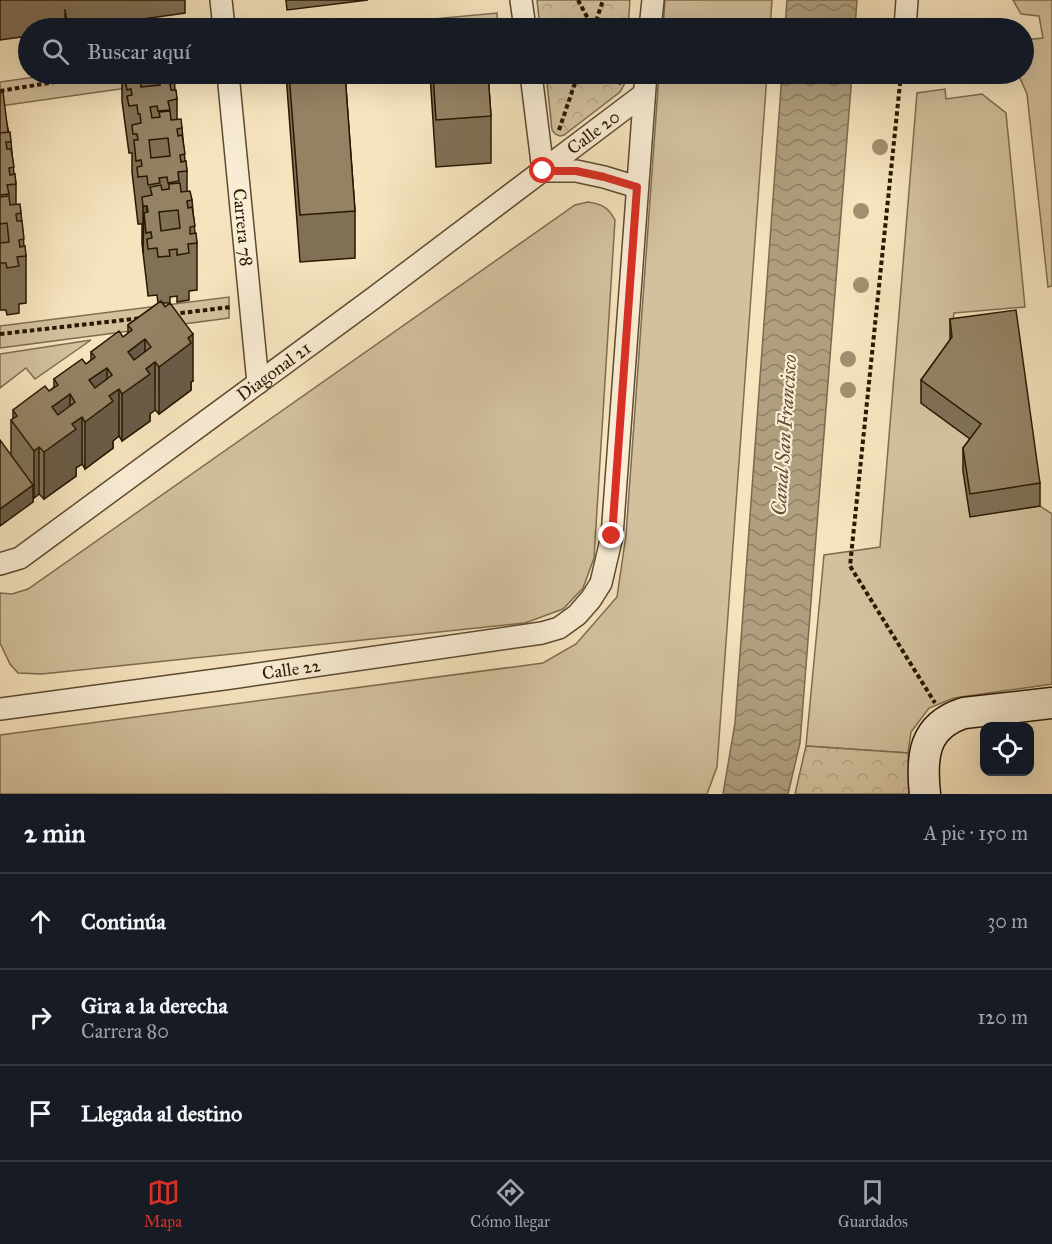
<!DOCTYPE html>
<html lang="es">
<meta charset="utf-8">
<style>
:root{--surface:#171b24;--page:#20242c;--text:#f1f3f6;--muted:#9ea1a6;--line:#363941;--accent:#d93025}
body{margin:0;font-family:"IM FELL Great Primer",serif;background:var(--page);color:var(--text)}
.controls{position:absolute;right:18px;bottom:18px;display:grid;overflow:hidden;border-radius:12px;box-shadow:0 6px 24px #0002}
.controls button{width:54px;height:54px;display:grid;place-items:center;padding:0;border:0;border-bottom:2px solid var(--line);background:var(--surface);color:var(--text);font:30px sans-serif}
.stop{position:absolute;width:18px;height:18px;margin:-14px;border:4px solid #d93025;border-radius:50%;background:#fff}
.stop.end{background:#d93025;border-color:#fff;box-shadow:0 2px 6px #0008}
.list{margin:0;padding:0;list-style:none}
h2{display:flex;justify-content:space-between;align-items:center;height:78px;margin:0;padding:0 24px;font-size:26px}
h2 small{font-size:20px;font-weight:400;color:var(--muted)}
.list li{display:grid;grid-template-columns:39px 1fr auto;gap:18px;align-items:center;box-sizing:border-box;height:96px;padding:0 24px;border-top:2px solid var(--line)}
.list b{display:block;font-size:22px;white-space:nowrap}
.list p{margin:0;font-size:20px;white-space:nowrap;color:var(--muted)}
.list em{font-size:20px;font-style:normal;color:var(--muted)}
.icon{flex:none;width:33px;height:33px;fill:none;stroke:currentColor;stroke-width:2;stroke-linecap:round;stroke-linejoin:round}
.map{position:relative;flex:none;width:1052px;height:794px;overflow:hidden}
.search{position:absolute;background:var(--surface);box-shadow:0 6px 24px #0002;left:18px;right:18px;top:18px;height:66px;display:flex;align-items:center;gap:15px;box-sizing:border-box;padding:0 21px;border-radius:33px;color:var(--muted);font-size:22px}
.sheet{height:366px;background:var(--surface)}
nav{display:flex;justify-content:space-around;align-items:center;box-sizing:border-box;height:84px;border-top:2px solid var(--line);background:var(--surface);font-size:16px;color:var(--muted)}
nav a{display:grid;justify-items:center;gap:3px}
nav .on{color:var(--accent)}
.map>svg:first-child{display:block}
</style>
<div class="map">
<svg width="1052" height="794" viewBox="0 0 1052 794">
<defs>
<pattern id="park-crowns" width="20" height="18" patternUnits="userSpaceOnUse" patternTransform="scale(1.5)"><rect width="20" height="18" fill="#d3c19e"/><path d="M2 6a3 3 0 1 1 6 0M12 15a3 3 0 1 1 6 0" fill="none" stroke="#b5a586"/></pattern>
<pattern id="water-waves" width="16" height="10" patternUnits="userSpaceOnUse" patternTransform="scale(1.5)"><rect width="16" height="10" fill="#b09f7e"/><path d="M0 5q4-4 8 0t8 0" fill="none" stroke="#8f8165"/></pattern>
</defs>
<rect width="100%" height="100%" fill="#f6e4be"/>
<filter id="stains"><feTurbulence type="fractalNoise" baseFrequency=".00333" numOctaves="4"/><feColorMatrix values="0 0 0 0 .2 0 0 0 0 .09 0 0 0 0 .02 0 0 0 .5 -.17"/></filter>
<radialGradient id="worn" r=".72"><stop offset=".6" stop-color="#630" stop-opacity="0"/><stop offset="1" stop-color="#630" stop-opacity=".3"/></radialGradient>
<!-- grass -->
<path fill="#d3c19e" stroke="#7e6c50" stroke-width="1.5" d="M665 0H772L770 28H663Z
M1013 0H1052V286L1048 287 1027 94 1019 76 1015 74H1024V40L1043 38 1039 16 1021 14Z
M497 13 498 28H337Z
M56 74H204L205 77 0 106V82Z
M659 74H767L717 767 707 794H0V735L543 663 576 644 617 597 626 535Z
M945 89 946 99 982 94 1006 113 1025 307 954 313 950 342 981 447 970 516 1040 506 1052 514V684L954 698 929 708 911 732 908 753 806 746 824 555 880 547 917 93Z
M588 202C602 204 608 207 615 220L594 558 583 588 563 609 525 623 42 674 18 673 10 664 0 643V593L12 594 28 589 575 205Z
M229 297V318L0 348V326Z
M91 340 35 379 26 368 0 388V354Z"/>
<!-- park -->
<path fill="url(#park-crowns)" stroke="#7e6c50" stroke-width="1.5" d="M537 0H630L628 28H540Z
M546 74H626L625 83 620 92 564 135 560 136 555 134 552 130Z
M806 746 908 753 910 794H795Z"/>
<!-- water -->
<path fill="url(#water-waves)" stroke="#7a694c" stroke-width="1.5" d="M787 0H857L855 28H785Z
M782 74H852L804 692 800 743 788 794H723L735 723Z"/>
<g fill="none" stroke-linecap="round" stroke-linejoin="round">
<defs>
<g id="street">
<path d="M221 0 224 28"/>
<path d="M521 0 525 28"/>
<path d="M650 28 653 0"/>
<path d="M905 28 907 0"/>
<path id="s1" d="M228 74 258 383"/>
<path d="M531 74 543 171"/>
<path d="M543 171H576L604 177 637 187"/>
<path id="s2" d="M0 564 20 558 375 297 644 94"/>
<path id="s3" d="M0 709 231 678 542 633 559 628 577 615 591 599 601 583 612 536 646 74"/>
</g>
<path id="secondary" d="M925 794C921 757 923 726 964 713L1052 703"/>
</defs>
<!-- street casing -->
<use href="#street" stroke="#5c4b31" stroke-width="24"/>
<!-- secondary casing -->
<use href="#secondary" stroke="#291802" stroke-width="33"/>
<!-- path -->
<path stroke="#291802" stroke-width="4" stroke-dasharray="4.5 3" stroke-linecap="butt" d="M578 0 593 28
M480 26 506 24
M594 28 603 0
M615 74 622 86
M901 74 850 566 935 703
M0 91 103 74
M559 130 578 74
M173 314 231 307
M0 334 142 318"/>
<!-- street -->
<use href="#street" stroke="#f9edd5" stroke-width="21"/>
<!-- secondary -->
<use href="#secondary" stroke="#f9edd5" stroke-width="30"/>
</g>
<!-- trees -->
<g fill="#a19070">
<circle cx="880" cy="147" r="8"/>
<circle cx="861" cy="211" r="8"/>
<circle cx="861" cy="285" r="8"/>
<circle cx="848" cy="359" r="8"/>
<circle cx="848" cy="390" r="8"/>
</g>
<!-- wall -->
<path fill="#7f7056" stroke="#291802" stroke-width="1.5" d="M0 0H185V13L80 28H68L65 9V28H28V36L0 40Z
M286 0H368L287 10Z
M122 74H174L175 90 177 99V119L182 128 185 161 187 171V191L192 200 195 233 197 243V290L189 291V300L177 302V296L170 297V303H163L193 381 191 382V390L159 414 155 410 150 414V421L122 441 119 436 113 441V448L85 469 82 464 76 468V476L44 499 39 494 34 498 33 496V502L11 456V420L13 419V410L49 391 54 387V379L86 364 91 360V352L123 337 128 333V325L158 303 157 295 148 296 147 286 142 244V224H138L132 172V153H129L124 116 122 101Z
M286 74H345L355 211V258L300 262Z
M430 74H488L491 116V163L436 167Z
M0 93 11 142 14 174 16 184V204L21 213 24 246 26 256V303L19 304V313L7 315 6 310H0Z
M950 319 1040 483V506L970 517 963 471V448L970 439 921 403V380L950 340Z"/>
<!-- shaded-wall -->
<path fill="#685b46" stroke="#291802" stroke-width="1.5" d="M143 206H147V233L144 213 143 253Z
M193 334V381L191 382V390L159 414V367L188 338Z
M145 339V377L146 369 155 362V410L150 414V421L122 441V394L128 352Z
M107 368V406L109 396 119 389V436L113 441V448L85 469V422L89 380Z
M70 394V433L72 424 82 417V464L76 468V476L44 499V452L52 407Z
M39 447V494L34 498V451Z
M33 485V502L0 526V509Z"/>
<!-- building -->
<path fill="#948264" stroke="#291802" stroke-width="1.5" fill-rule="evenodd" d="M485 19V28H430L429 23Z
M124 74H140L141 87 160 85 159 74H174L175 83 170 84 171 90H176L177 99 168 101 170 110 158 111 157 106 150 107 152 118 160 117 159 112 170 111 171 120 181 119 182 128 177 129 178 136 182 135 185 154 180 155 181 162 186 161 187 171 178 172 179 181 168 183 167 177 159 178 160 183 148 185 147 176 138 177 137 167 142 166 141 160 136 161 134 140H138L137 134H133L132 125 141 123 140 114H138L137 105 129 106 127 96 132 95 131 89 127 90ZM168 138 170 156 151 158 149 140Z
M289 74H345L355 211 300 215Z
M433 74H488L491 116 436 120Z
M3 92 8 132 0 133V93Z
M0 131V133L10 132 11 142H6L7 149H11L14 167 9 168 10 175 15 174 16 184 7 185 9 194 0 195Z
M180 183 181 192 190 191 192 200 187 201 188 208 192 207 195 226 190 227V234L196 233 197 243 188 244 189 253 177 255V249L169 250 170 256 158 257 157 248 148 249 147 239 152 238 151 232 146 233 144 213 148 212 147 206H143L142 197 152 195 150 187 161 185 162 190 169 189V184ZM178 210 180 228 161 231 159 212Z
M9 196 10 205 20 204 21 213 16 214 17 221H22L24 239 19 240 20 247 25 246 26 256 17 257 19 266 7 268 6 263H0V243L9 242 7 223 0 224V197Z
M161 301 165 307 170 303 193 334 188 338 191 343 159 367 155 362 146 369 150 374 122 394 119 389 109 396 113 401 85 422 82 417 72 424 76 429 44 452 39 447 34 451 11 420 17 416 13 410 45 386 49 391 58 385 54 379 82 359 86 364 95 357 91 352 119 331 123 337 132 330 128 325ZM145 339 151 347 134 360 128 352ZM107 368 112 375 95 388 89 380ZM70 394 75 402 58 415 52 407Z
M1016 310 1040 483 970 494 963 448 981 424 921 380 952 337 950 319Z
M0 440 33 485 0 509Z"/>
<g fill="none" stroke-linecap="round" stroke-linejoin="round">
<!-- route -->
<path stroke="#d93025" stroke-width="8" d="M543 171H576L604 177 637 187 612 536"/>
</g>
<g text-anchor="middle" stroke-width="4.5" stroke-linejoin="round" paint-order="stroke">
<!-- street labels -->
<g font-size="18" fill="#291802" stroke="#f9edd5">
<text dy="6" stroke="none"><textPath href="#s2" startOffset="735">Calle 20</textPath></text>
<text dy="6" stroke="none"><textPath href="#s1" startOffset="154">Carrera 78</textPath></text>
<text dy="6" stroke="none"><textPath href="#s2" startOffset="336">Diagonal 21</textPath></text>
<text dy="6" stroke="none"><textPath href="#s3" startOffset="294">Calle 22</textPath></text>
</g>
<!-- water labels -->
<g font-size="20" font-style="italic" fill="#5f4e34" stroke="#f9edd5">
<text transform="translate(784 435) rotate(-86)" y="7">Canal San Francisco</text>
</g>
</g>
<rect width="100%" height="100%" filter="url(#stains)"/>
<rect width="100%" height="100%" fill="url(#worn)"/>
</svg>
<div class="controls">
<button><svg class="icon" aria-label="locate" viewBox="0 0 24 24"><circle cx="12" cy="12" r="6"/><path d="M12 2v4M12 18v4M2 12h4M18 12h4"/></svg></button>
</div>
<div class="stop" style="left:543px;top:171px"></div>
<div class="stop end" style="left:612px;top:536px"></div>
<div class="search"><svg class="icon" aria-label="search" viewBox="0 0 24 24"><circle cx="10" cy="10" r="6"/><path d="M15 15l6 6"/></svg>Buscar aquí</div>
</div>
<section class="sheet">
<h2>2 min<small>A pie · 150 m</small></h2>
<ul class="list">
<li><svg class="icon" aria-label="ahead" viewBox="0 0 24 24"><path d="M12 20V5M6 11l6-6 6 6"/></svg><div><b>Continúa</b></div><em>30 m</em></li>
<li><svg class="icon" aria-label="right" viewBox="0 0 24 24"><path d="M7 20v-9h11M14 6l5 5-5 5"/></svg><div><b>Gira a la derecha</b><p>Carrera 80</p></div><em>120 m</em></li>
<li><svg class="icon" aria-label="arrive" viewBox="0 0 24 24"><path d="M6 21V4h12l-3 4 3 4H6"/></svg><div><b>Llegada al destino</b></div></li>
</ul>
</section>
<nav>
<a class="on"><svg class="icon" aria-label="map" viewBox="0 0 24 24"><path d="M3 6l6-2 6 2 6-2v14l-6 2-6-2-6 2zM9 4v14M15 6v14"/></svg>Mapa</a>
<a><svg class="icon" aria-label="directions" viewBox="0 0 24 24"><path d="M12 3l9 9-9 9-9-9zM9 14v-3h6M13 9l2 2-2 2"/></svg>Cómo llegar</a>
<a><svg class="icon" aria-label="saved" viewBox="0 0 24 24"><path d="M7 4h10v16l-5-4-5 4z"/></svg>Guardados</a>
</nav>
